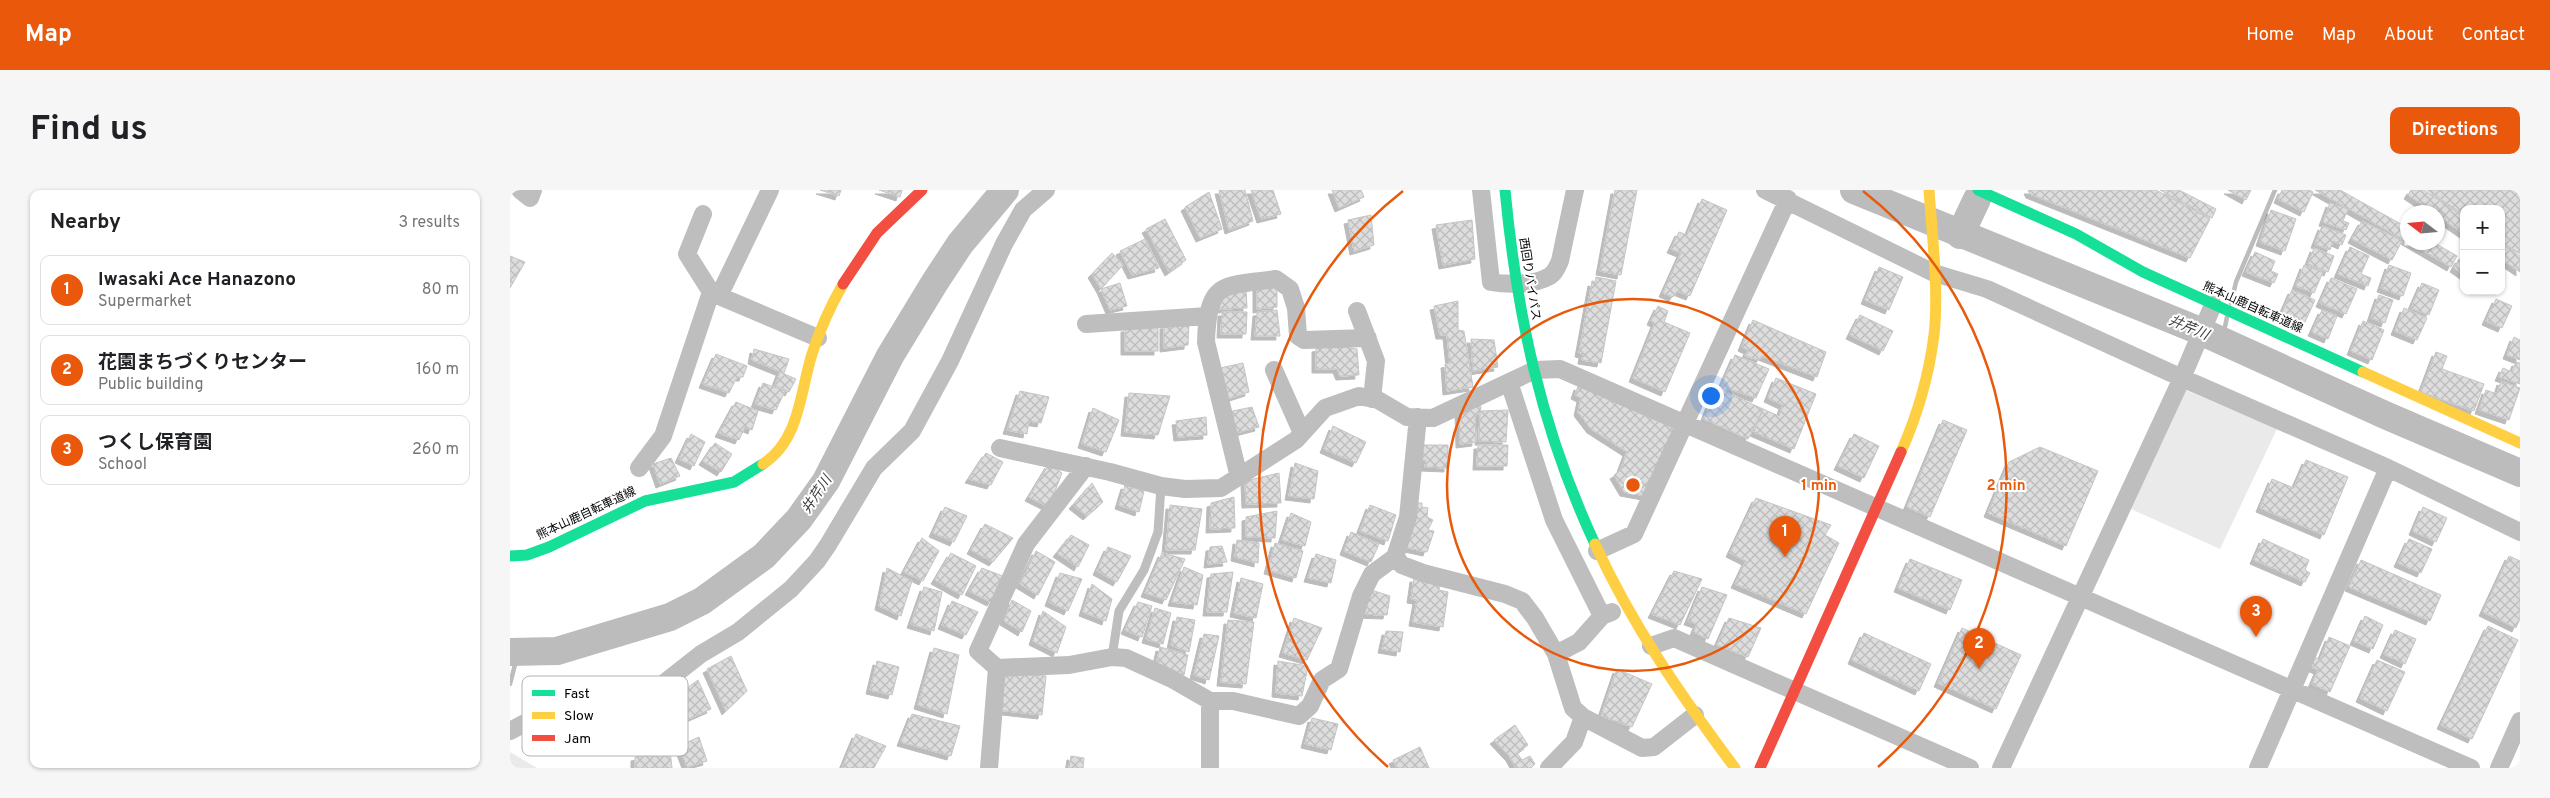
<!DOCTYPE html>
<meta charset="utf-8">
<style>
:root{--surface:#fff;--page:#f6f6f6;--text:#202124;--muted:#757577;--line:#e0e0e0;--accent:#ea580c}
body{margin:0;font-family:Overpass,"Noto Sans JP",sans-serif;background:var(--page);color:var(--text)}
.controls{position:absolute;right:15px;top:15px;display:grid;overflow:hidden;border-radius:10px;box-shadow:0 1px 4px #0004}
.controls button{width:45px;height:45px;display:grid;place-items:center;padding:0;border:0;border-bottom:1px solid var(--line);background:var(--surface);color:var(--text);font:25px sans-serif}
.compass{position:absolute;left:1890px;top:15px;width:45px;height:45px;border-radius:50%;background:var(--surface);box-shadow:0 1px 4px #0004;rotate:286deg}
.you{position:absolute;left:1200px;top:205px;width:18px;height:18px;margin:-12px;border:4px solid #fff;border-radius:50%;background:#1a73e8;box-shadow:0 0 0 8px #1a73e833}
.badge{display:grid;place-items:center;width:32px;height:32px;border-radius:50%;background:var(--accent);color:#fff;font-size:16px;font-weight:700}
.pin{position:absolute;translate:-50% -41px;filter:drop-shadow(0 1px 2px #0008)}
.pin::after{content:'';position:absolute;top:26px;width:18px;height:15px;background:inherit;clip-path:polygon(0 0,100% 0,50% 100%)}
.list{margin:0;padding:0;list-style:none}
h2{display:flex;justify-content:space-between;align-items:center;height:65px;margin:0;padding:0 20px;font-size:21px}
h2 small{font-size:16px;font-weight:400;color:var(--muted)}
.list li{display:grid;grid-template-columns:32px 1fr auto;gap:15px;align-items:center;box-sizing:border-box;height:70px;margin:0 10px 10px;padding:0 10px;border:1px solid var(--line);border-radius:10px}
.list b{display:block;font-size:19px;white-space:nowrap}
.list p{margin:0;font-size:16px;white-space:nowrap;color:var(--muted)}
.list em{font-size:16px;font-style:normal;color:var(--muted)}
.map{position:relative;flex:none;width:2010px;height:578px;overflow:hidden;border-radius:10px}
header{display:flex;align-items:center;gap:30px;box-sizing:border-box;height:70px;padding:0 25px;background:var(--accent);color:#fff}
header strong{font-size:24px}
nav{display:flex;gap:28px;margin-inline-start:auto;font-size:18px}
.intro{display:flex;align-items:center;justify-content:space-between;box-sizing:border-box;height:120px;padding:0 30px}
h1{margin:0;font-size:35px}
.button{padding:12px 22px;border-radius:10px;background:var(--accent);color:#fff;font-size:18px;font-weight:700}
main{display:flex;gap:30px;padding:0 30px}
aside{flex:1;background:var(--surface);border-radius:10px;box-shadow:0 1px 4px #0004}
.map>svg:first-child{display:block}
</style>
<header>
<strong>Map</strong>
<nav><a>Home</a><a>Map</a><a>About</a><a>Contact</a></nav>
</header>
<div class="intro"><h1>Find us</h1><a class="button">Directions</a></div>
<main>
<aside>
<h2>Nearby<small>3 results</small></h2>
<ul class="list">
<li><span class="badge">1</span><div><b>Iwasaki Ace Hanazono</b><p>Supermarket</p></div><em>80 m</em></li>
<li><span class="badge">2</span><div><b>花園まちづくりセンター</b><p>Public building</p></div><em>160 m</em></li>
<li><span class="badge">3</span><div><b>つくし保育園</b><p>School</p></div><em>260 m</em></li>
</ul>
</aside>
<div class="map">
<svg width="2010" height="578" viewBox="0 0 2010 578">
<defs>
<pattern id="forest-firs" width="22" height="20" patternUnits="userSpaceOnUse" patternTransform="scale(1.25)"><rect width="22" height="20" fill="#eaeaea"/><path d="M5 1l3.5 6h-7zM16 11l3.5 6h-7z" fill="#c7c7c7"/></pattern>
<pattern id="building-cross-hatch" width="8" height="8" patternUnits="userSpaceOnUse" patternTransform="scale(1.25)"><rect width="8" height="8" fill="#ddd"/><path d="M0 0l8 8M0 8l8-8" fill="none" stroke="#bcbcbc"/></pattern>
<filter id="shadow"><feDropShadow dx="-4" dy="4" stdDeviation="0" flood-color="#0004"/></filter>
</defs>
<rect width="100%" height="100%" fill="#fff"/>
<!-- green -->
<path fill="#eaeaea" d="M1673 199 1767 239 1710 359 1621 319Z"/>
<!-- forest -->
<path fill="url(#forest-firs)" d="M0 562 27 578H0Z"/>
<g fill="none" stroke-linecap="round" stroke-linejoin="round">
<!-- stream -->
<path stroke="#bcbcbc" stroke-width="4.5" d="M1721 113 1726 92 1765 0
M1712 151 1717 127
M0 494 8 463"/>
<!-- river -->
<path stroke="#bcbcbc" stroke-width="28" d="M1344 0 1690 141 1875 225 2010 283
M1450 45 1467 9
M0 462 47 461 160 427 192 411 254 366 289 329 316 291 380 166 425 92 450 54 495 0"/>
</g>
<!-- building -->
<path fill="url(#building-cross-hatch)" stroke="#c5c5c5" filter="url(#shadow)" d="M310 0H331L329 6Z
M369 0H392L390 7Z
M709 0H735L743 31 719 40Z
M741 0H763L771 24 751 29Z
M822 0H851L854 7 829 18Z
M1105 0H1127L1111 85 1090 81Z
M1518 0H1646L1700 29 1680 68 1520 4Z
M1650 0H1669L1706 19 1702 28Z
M1718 0H1741L1736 10Z
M1772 0H1799L1803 2 1794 22 1768 9Z
M1805 0H1830L1898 38V52Z
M1901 0H1914L1954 27V44L1928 26V22H1923L1898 5Z
M1917 0H2010V64L1991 51V19H1954V25Z
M699 2 712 39 690 48 675 17Z
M1192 9 1217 20 1180 106 1167 101 1163 107 1153 103 1171 63 1161 59 1169 42 1177 45Z
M1820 13 1838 19 1833 31 1839 33 1836 40 1813 32Z
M1761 20 1786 29 1775 61 1750 52Z
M861 25 864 55 844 61 838 30Z
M655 29 676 70 659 82 636 39Z
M962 30 965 69 933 75 926 35Z
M1852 31 1892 51 1882 70 1842 49Z
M1812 36 1836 45 1832 55 1823 51 1820 60 1805 54Z
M635 49 649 78 622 85 610 61Z
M1898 52H1923L1947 66 1941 77Z
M1991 53 2010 66V82L1991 69Z
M1840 57 1859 66 1851 84 1861 88 1858 96 1828 84Z
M1804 58 1824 66 1818 82 1798 74Z
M1745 62 1765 71 1761 81 1768 84 1764 93 1736 82Z
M602 63 613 75 591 99 582 84Z
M0 66 15 72 0 98Z
M1949 69 1954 72V85L1944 78Z
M1794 75 1813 82 1804 103 1786 96Z
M1879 75 1901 83 1893 106 1871 98Z
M1369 77 1393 87 1379 120 1355 110Z
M1086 87 1106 91 1091 173 1072 170 1073 164 1069 163 1082 92 1085 93Z
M1821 88 1847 99 1836 124 1810 113Z
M767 92V117L747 119V95Z
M610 93 617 116 600 120 591 99Z
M1912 93 1929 100 1919 125 1901 118Z
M736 98 737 118 709 119 713 100Z
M1782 100 1805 110 1795 132 1772 123Z
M1869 105 1883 110 1875 133 1861 128Z
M1986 109 2002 116 1992 138 1976 131Z
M948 111V140L954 141 963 197 937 201 935 174 940 173 937 145H930L924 116Z
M1148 116 1158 121 1154 132 1180 143 1155 202 1123 188 1145 133 1141 131Z
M1894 118 1917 128 1907 150 1885 141Z
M767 120 770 146H745L747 122Z
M1812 120 1827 126 1818 149 1802 142Z
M712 122H737L736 144H711Z
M1350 125 1383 141 1373 161 1340 145Z
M1243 130 1316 162 1307 187 1252 166 1249 170 1235 166 1238 160 1232 157Z
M1853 131 1874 140 1862 170 1841 161Z
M679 133 678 155 654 158V135Z
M648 137V161H615V138Z
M2004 147 2010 150V170L1997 165Z
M961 149 984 150 988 177 963 181Z
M832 154H839V158L847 159 849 185 830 186 827 179H806V158Z
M244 159 279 169 274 183 242 170Z
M1926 162 1937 166 1932 179 1974 194 1964 221 1911 202Z
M206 164 237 176 233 187H227L219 203 193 194Z
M1225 165 1259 179 1246 208 1217 198 1216 202 1253 219 1238 249 1194 229 1206 198 1210 199Z
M2006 172 2010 173V194L1989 187 1993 178 2002 182Z
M733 173 739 202 717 209 710 178Z
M270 182 286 189 279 202 265 195Z
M1266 188 1306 204 1284 259 1244 242 1253 219 1269 226 1273 215 1258 208Z
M1991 191 2010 198 1999 230 1969 220 1976 200 1987 204Z
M253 193 275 201 266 220 245 214Z
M1068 196 1168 239 1136 306 1114 302 1104 285 1110 281 1117 262 1081 239 1068 222 1071 208 1065 205Z
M510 201 539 207 531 233 519 231 517 244 497 240Z
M619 203 660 206 648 245 615 242Z
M226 212 248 221 242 240 235 237 229 250 209 243Z
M971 216 970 223 965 226 966 252 950 254 949 220Z
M742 217 749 237 722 244 718 222Z
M583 218 609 230 596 262 572 254Z
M998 220 996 252 969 251 970 221Z
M696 227 697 245 668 247 666 231Z
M1433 230 1457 240 1420 327 1397 317Z
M823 236 856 252 846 273 814 259Z
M181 244 195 252 184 276 169 269Z
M1344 244 1369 256 1354 288 1328 276Z
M205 253 222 264 211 282 193 271Z
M911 255H938V278L915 277 916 270H911Z
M968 255H998L997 276H967Z
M1530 257 1588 281 1556 356 1478 323 1499 272Z
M476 263 493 272 481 295 459 289Z
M161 268 170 286 150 294 143 274Z
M1796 270 1838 287 1814 345 1750 318 1762 289 1784 298Z
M785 273 808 281 804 309 779 306Z
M539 274 552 283 539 317 519 307Z
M769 283 771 313 736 314 735 291Z
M582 293 593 312 577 326 563 315Z
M615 295 634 301 629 322 609 315Z
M724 307 725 338 700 339 701 313Z
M1246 308 1321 335 1315 345 1329 353 1296 424 1225 394 1236 371 1220 363Z
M904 313H912V317L918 318 917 327 923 330 918 340 924 341 917 362 894 357Z
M660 315 692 319 685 360H656Z
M860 315 886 325 878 351 850 341Z
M435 317 457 326 444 352 423 343Z
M1913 317 1937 328 1926 352 1903 341Z
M767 321 765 348 736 347V327Z
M781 323 801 332 795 356 772 350Z
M475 334 503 348 483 372 461 360Z
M841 342 869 354 861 372 834 361Z
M561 345 579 355 568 377 547 363Z
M412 348 429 361 413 391 394 382Z
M1753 349 1799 370 1795 380 1800 383 1795 392 1744 370Z
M1899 349 1922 359 1911 383 1888 373Z
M727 350 749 353 748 373 725 367Z
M765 353 793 361 786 388 758 380Z
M712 356 717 372 698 374 700 357Z
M598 357 621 366 607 392 587 381Z
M526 361 545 372 528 405 510 394Z
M441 363 466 376 452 405 425 390Z
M652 363 675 369 656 410 635 403Z
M806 364 826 370 821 393 798 388Z
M1999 366 2010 371V429L2006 438 1973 422Z
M1400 369 1452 390 1440 420 1388 398Z
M1851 370 1931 405 1920 431 1839 397Z
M674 377 693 385 687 415 662 412Z
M377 378 402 391 391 426 369 416Z
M472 378 495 387 481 412 459 401Z
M1164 381 1192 389 1170 435 1142 424Z
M723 382 717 422H697L701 384Z
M550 383 572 389 558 421 539 412Z
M731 388 753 394 746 428 724 423Z
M904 388 930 391 929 400 938 402 933 437 903 432 907 410 901 409Z
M582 394 602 409 596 431 573 422Z
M414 397 432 402 424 441 401 434Z
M1192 397 1217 405 1198 449 1184 442 1187 434 1178 431Z
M855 398 880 406 877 425 849 424Z
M502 410 521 421 512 442 494 431Z
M442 411 468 422 456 445 432 435Z
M628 412 642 416 632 447 615 440Z
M645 418 661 423 653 454 636 449Z
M533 421 556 437 547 463 523 451Z
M1855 426 1873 435 1863 459 1844 451Z
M667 427 685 430 679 462 661 455Z
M784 428 812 438 797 470 773 463Z
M1219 428 1251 438 1238 467 1207 455Z
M718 430 744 432 736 494 711 492Z
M1978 436 2008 450 1962 549 1931 535Z
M1452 438 1511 465 1486 519 1428 493Z
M1885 440 1906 449 1895 474 1874 464Z
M876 441 893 442 890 462 872 459Z
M1354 443 1421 474 1409 501 1342 470Z
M694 444 709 446 699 490 684 485Z
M1819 447 1840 456 1820 502 1802 494 1808 480 1799 476 1803 466 1810 470Z
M650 457 678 465 674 485 646 475Z
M424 458 449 465 437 524 408 515Z
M221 466 237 501 216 521 197 479Z
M1867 470 1895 482 1877 521 1850 508Z
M367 471 389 477 382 505 360 500Z
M768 471 798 476 792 506 766 503Z
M1107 479 1142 494 1122 537 1091 526Z
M492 483 536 486 532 525 487 520Z
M188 490 201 519 167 534 163 508Z
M402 524 450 536 441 566 391 552Z
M802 528 828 534 821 560 795 554Z
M1005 535 1018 555 1007 563 1012 570 1020 566 1025 574 1021 578H1006L1000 567 984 550Z
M346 544 376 556 364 578H332Z
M189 547 197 571 177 577 169 556Z
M910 557 919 578H887L883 570Z
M160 561 162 578H125V567Z
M561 566 574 568 573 578H559Z"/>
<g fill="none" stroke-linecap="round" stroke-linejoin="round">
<!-- lane -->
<path stroke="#bebebe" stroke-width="9" d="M602 467 609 421 634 380 648 342 651 296"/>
<!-- street -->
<path stroke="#bebebe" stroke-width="18" d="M10 0 20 8 23 0
M260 0 209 106 308 148
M971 0 981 92C997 95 1024 95 1038 87 1045 84 1047 77 1050 71L1065 0
M1255 0 1424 83 1477 99 1672 188 1878 278 2010 342
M847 121 866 171 862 209
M576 134 698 126
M764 180 792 243
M999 192 1044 330 1092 426
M490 258 600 282 651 296 675 299 711 298 786 250 815 218 849 206 868 210 897 227 923 228 1025 180 1050 179 1961 578
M129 278 153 246 201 102 177 64 193 24
M729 287 696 152C698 89 712 97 766 89L780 99 786 118 788 146 794 150 858 148
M1087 361 1124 344 1278 9
M885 367 892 375 913 383 995 404 1012 411 1025 428 1046 464 1063 518 1073 527 1132 558 1144 557 1185 525
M1141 456 1164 448 1460 578
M1046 464 1069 452 1092 426 1102 422
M487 478 468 461 516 354 576 276
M700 511H723L789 526 800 516 812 490 829 479 851 406 862 384 885 367 898 327 908 227
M0 541 60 509 104 500 149 497 191 464 228 442 281 399 307 371 318 355 364 278 402 241 440 171 494 54 513 20 536 0
M479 578 487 478 559 475 602 467 616 468 662 489 700 511V578
M1039 578 1064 552 1073 527
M1491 578 1672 188 1703 115
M1748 578 1878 278
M1989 578 2010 531"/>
<!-- fast -->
<path stroke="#16e098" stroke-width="11" d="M995 0C1007 126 1031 238 1085 354
M1468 0 1566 44 1633 82 1853 182
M0 366 17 365 39 357 135 311 224 292 253 274"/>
<!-- slow -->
<path stroke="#ffcf43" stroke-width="11" d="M1853 182 2010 253
M1391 262C1407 226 1419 185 1424 145 1429 101 1422 45 1419 0
M253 274C290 250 290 202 302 164 310 139 320 117 333 94
M1085 354C1122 435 1172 507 1225 578"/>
<!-- jam -->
<path stroke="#f24e42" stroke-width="11" d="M333 94 367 43 412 0
M1250 578 1391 262"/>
</g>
<!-- distance rings -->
<g fill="none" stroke="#e8590c" stroke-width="2.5">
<circle cx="1123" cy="295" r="186"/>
<path d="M878 577A373 373 0 0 1 893 1M1353 1A373 373 0 0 1 1368 577"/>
</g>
<g text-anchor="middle" stroke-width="4" stroke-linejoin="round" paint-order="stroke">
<!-- street labels -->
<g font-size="12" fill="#000" stroke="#fff">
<text transform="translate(1020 89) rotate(81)" y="4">西回りバイパス</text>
<text transform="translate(1743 117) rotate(24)" y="4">熊本山鹿自転車道線</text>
<text transform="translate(76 323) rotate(-25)" y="4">熊本山鹿自転車道線</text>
</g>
<!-- water labels -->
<g font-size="14" font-style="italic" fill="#414141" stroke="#fff">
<text transform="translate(1679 137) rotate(23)" y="5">井芹川</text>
<text transform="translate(306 304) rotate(-56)" y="5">井芹川</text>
</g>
</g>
<!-- legend -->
<rect x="12" y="486" width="166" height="80" rx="8" fill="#fff" stroke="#b2b2b2" stroke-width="1"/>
<rect x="22" y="500" width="23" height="6" fill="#16e098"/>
<rect x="22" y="522" width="23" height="7" fill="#ffcf43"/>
<rect x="22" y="545" width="23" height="6" fill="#f24e42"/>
<g font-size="14" fill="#000">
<text x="54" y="508">Fast</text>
<text x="54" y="530">Slow</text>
<text x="54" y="553">Jam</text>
</g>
<circle cx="1123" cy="295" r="8" fill="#e8590c" stroke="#fff" stroke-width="2.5"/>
<g font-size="15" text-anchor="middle" font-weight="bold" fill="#e8590c" stroke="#fff" stroke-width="4" stroke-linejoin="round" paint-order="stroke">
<text x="1309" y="300">1 min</text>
<text x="1496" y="300">2 min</text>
</g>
</svg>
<div class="controls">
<button>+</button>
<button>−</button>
</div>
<svg class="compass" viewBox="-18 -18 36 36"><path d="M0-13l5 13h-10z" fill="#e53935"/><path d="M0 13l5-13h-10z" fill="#757577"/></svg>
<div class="you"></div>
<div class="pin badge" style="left:1275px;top:367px">1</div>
<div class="pin badge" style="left:1469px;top:479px">2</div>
<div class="pin badge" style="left:1746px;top:447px">3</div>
</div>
</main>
